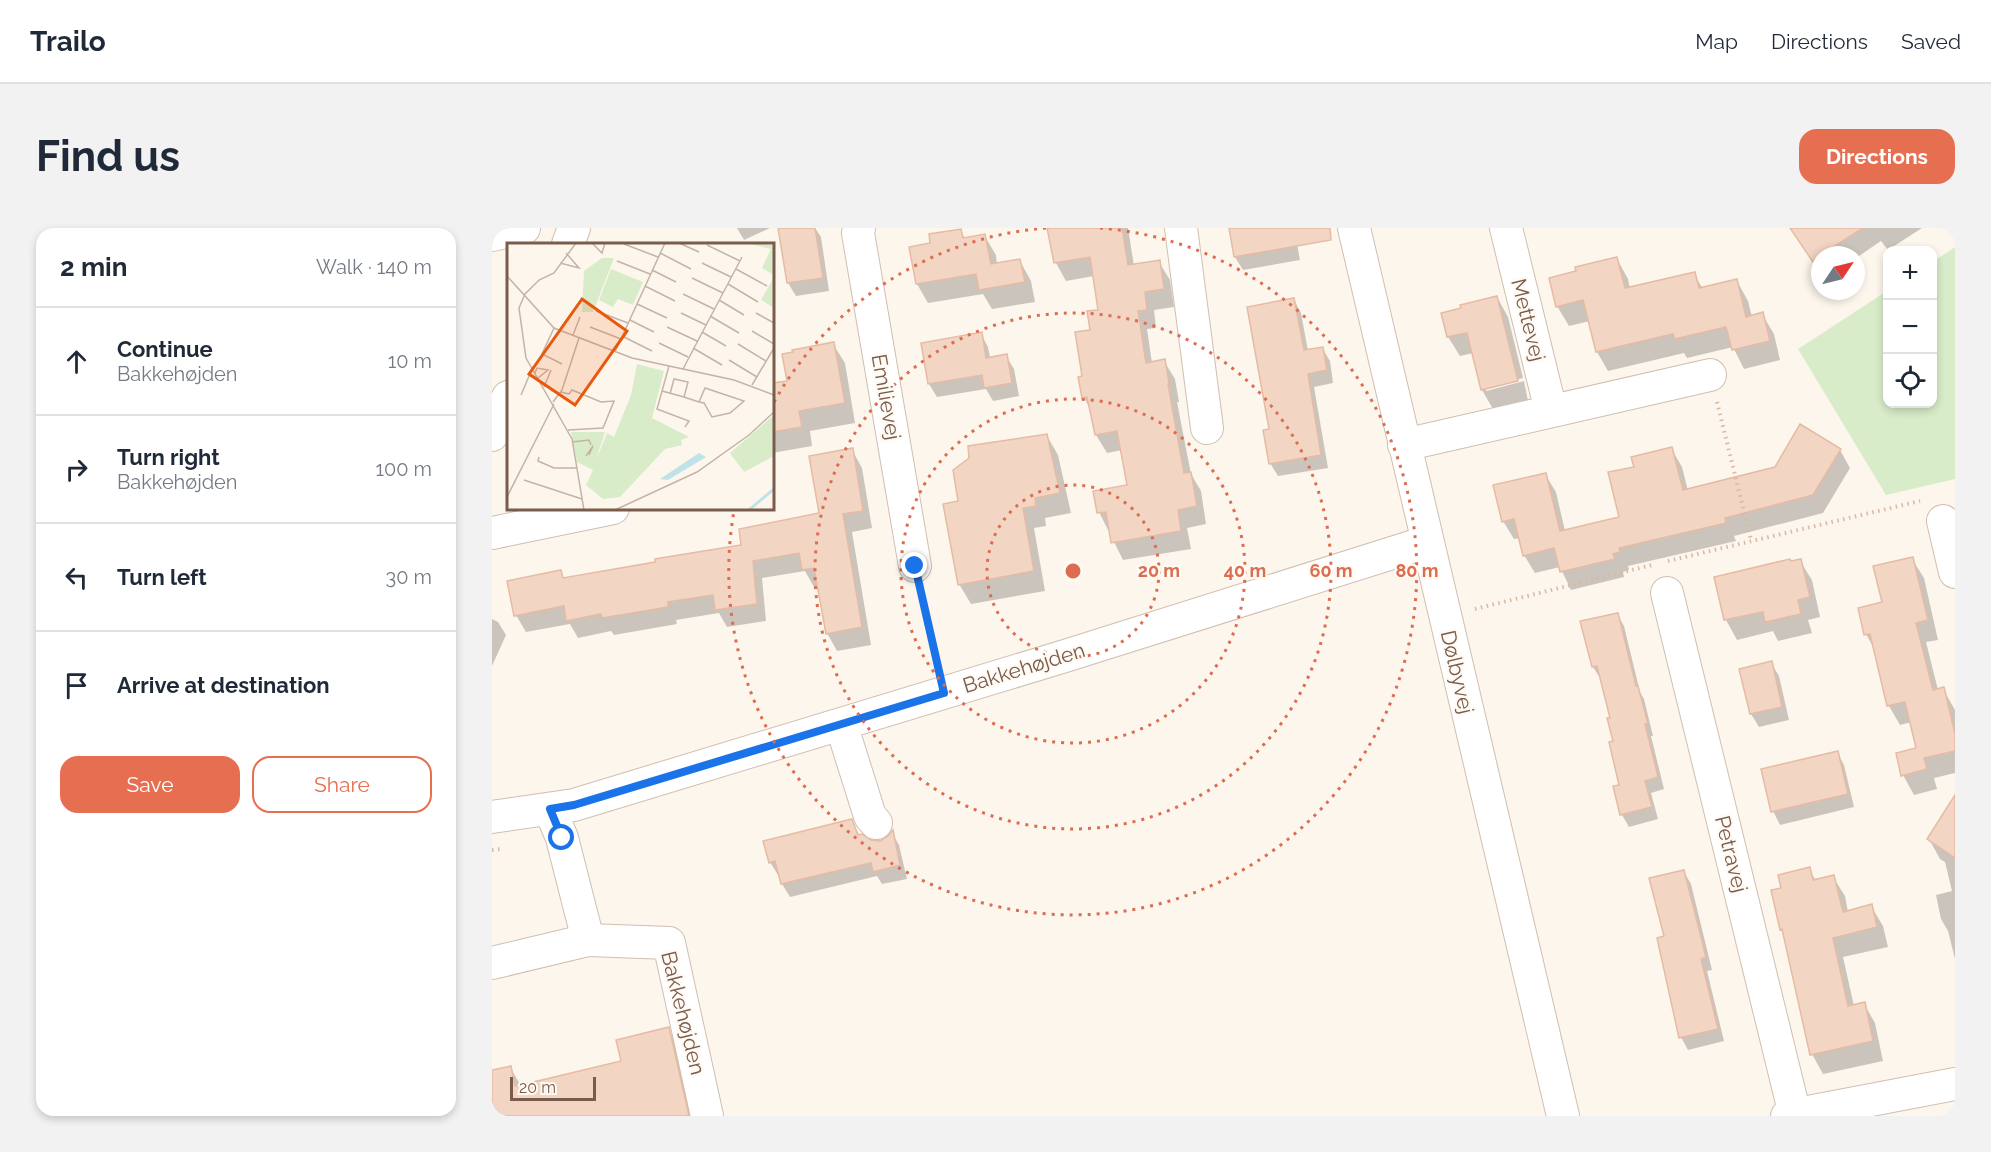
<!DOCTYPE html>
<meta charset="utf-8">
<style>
:root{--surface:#fff;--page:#f2f2f3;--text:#1f2937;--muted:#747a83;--line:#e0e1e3;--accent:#e76f51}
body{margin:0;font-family:Raleway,sans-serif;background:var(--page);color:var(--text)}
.controls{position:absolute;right:18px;top:18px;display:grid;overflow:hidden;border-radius:12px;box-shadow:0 3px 9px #0003}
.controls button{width:54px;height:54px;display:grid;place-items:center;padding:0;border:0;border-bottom:2px solid var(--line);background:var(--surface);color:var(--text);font:30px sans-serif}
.compass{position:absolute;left:1319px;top:18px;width:54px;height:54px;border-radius:50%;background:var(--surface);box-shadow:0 3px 9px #0003;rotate:55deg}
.scale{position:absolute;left:18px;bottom:15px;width:86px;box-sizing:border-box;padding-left:6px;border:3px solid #7a5c4d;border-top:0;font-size:16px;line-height:21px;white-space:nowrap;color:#7a5c4d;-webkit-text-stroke:4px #fffaf3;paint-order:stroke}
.stop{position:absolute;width:18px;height:18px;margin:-14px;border:4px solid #1a73e8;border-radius:50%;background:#fff}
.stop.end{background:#1a73e8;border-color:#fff;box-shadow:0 2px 6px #0008}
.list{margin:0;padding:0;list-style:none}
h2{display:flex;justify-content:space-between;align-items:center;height:78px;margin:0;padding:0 24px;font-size:26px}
h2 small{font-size:20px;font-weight:400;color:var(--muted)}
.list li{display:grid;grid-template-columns:39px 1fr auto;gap:18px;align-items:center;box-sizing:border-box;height:108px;padding:0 24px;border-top:2px solid var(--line)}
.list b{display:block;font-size:22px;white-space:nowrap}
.list p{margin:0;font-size:20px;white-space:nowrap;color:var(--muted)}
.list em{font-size:20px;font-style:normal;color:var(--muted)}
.actions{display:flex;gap:12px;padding:18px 24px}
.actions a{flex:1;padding:14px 0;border:2px solid var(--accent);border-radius:18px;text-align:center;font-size:21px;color:var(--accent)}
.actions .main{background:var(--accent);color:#fff}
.icon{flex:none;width:33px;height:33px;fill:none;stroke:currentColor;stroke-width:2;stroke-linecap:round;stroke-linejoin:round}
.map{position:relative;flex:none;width:1463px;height:888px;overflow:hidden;border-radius:18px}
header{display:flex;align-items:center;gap:36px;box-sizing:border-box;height:84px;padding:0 30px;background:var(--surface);border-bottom:2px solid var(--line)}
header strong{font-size:28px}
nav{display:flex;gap:33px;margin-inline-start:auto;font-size:21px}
.intro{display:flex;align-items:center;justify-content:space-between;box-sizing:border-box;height:144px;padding:0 36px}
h1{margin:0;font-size:42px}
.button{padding:15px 27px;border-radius:18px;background:var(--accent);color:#fff;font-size:21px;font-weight:700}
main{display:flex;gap:36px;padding:0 36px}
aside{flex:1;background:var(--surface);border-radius:18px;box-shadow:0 3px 9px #0003}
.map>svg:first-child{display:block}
</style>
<header>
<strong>Trailo</strong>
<nav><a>Map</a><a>Directions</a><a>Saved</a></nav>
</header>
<div class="intro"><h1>Find us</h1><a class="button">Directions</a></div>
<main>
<aside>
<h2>2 min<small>Walk · 140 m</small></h2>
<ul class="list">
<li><svg class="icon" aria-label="ahead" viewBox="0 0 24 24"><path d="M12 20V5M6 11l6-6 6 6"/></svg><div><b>Continue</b><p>Bakkehøjden</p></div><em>10 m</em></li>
<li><svg class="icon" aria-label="right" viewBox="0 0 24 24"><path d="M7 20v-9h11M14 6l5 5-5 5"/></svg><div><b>Turn right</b><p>Bakkehøjden</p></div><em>100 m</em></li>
<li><svg class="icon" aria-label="left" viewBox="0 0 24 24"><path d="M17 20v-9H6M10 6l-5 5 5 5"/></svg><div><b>Turn left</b></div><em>30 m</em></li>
<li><svg class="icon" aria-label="arrive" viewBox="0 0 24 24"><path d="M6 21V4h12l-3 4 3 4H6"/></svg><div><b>Arrive at destination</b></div></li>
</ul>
<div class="actions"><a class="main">Save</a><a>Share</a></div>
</aside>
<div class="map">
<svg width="1463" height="888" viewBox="0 0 1463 888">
<rect width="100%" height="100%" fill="#fdf6ec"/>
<!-- green -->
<path fill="#d8ecc9" d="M1463 19V251L1394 267 1306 121 1395 63 1396 176H1440L1441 34Z"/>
<!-- shadow -->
<path fill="#0003" d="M245 0H278L252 12Z
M288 0H323L329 9 337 63 304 68 296 55Z
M557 0H636L642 38 667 34 678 52 682 79 662 82 664 100 655 101 660 135 672 133 683 151 687 174H685L699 246 709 263 714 296 695 300 699 321 631 332 607 284 636 258 630 222 615 225 604 207 600 184 592 170 588 150 591 149 600 103 608 83 602 48 574 53 564 35Z
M738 0H802L808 32 751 42 743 29Z
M1298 0H1430L1396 22 1389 13 1364 30V27H1328V44Z
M468 2 473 11 492 7 504 27 505 37 528 33 539 53 543 74 500 81 491 66 436 75 425 56 440 17Z
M1125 31 1136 51 1138 61 1202 46 1211 61 1245 53 1256 73 1260 89 1270 86 1282 106 1288 132 1252 141 1241 119 1195 130 1192 125 1116 143 1105 124 1098 93 1077 98 1065 78Z
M1005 69 1016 89 1031 150 994 159V163L1032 153 1036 173 1001 181 990 162 981 125 968 128 956 109Z
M802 72 809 85 816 123 830 120 838 133 841 155 822 159 836 240 786 248 778 235 779 202Z
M489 106 496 119 498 130 514 128 522 141 527 168 501 173 494 161 445 169 437 156Z
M341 116 353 135 363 195 318 203 320 218 280 225V157L297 154Z
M555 208 566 227 579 285 553 290 554 298 542 300 553 363 479 376 467 356 468 275Z
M1179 220 1190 239 1196 263 1348 222 1358 240 1331 285 1242 308 1244 313 1136 338 1137 342 1131 344 1132 349 1079 362 1068 339 1043 345 1032 327 1028 310 1022 311 1011 293 1053 246 1064 264 1073 303 1129 290 1143 240Z
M360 222 370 240 380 300 360 304 379 417 345 423 335 405 327 358 322 359 313 343 270 350 274 393 235 399 227 385 184 392 185 396 122 407 119 403 86 410 78 396 34 404 24 387 68 344 73 352 251 318 329 286Z
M1420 331 1432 350 1446 412 1434 414 1446 462 1451 461 1463 482V545L1442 550 1445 561 1422 567 1411 547 1426 521 1420 494 1408 497 1397 478 1384 424 1374 406Z
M1308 333 1320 352 1328 389 1316 392 1320 405 1286 413 1281 403 1245 412 1234 392 1224 350Z
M1125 386 1132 398 1148 464 1152 471 1161 508H1159L1172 561 1159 565 1166 591 1137 599 1130 587 1123 559 1128 558 1120 491 1110 450H1108L1101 439Z
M0 391 6 394 14 407 0 438Z
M1279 435 1287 448 1297 492 1267 499 1259 486Z
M1345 524 1352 537 1362 579 1288 597 1281 583Z
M1463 583V731L1456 703 1449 691 1444 667 1460 663 1453 634 1448 631 1437 611Z
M359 593 368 609 377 613 387 614 396 610 400 605 407 617 415 651 390 656 385 648 298 669 290 656 288 647H286L278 634Z
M1317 641 1324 653 1341 649 1353 668 1356 684 1379 678 1391 698 1396 719 1351 729 1362 778 1372 776 1383 795 1391 833 1331 846 1320 826 1293 706 1280 664 1291 661Z
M1192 644 1199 656 1220 742 1215 743 1232 813 1196 822 1189 809 1173 709Z
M176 801 191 826 204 888H0V844L18 839 29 858 130 834Z"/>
<!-- building -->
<path fill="#f3d5c3" stroke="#e6bba3" stroke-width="1.5" d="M286 0H323L331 50 295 55Z
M555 0H630L636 37 668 32 672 61 653 64 655 82 646 83 654 135 673 131 677 155 676 156 692 245 699 244 705 278 686 282 689 303 619 315 614 284 605 285 601 263 635 257 625 203 603 207 595 169 590 170 586 149 590 148 583 104 598 102 595 83 606 82 598 29 562 35Z
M737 0H838L839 12 742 29Z
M1298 0H1371L1328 27 1321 34Z
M469 1 471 10 493 6 499 36 528 31 533 54 487 62 484 46 424 56 417 19 438 15 437 6Z
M1125 29 1133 60 1203 44 1207 60 1245 51 1254 89 1271 84 1278 113 1240 122 1234 99 1183 111 1181 106 1104 124 1091 72 1064 79 1057 50 1084 43 1083 39Z
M1005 68 1026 153 989 162 975 105 955 109 949 85 969 80 968 77Z
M802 70 812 122 831 119 835 142 816 146 829 227 777 236 771 202 777 201 755 79Z
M490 104 494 130 515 126 520 155 492 160 490 147 436 156 429 115Z
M342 114 353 175 307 183 310 199 280 204V155L295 153 290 126 301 124 300 122Z
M1308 196 1349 221 1321 267 1233 290 1234 295 1127 320 1128 324 1121 326 1123 331 1068 344 1062 320 1031 328 1022 291 1010 294 1001 257 1054 245 1068 303 1127 289 1116 244 1142 239 1139 229 1180 219 1191 262 1283 239Z
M555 206 568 265 543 270 544 278 531 280 542 343 466 357 451 276 466 273 461 242 477 230 476 218Z
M361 220 371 283 351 286 370 399 334 406 322 340 310 342 307 325 261 333 265 376 223 382 221 367 176 374V379L110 390 109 386 74 393 72 378 22 388 15 353 69 342 71 350 163 334V331L249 317 247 301 327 285 317 228Z
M1421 329 1436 392 1424 395 1441 462 1452 459 1463 506V523L1432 530 1435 541 1409 548 1404 525 1424 520 1413 474 1395 478 1378 406 1372 407 1366 380 1390 374 1381 338Z
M1298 331 1299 333 1309 331 1318 369 1306 372 1309 386 1273 394 1271 384 1232 392 1222 349Z
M1126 385 1144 458H1146L1156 496H1153L1166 549 1153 553 1160 579 1128 587 1121 558 1127 557 1117 514 1121 513 1115 490H1118L1105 438 1100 439 1088 393Z
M1280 433 1290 479 1258 486 1247 441Z
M1346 523 1356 566 1279 584 1269 541Z
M1463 567V630L1435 611Z
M360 591 366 607 370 606 379 612 388 613 396 608 401 602 408 637 381 644 379 635 289 656 283 633 277 635 271 613Z
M1318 639 1321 652 1342 647 1351 684 1380 676 1385 699 1341 710 1356 778 1373 774 1381 813 1318 827 1290 701 1288 702 1279 662 1289 660 1286 647Z
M1192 642 1214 729 1209 731 1226 801 1187 810 1165 710 1172 708 1157 650Z
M177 799 197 888H0V842L19 838 23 858 54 851 129 833 124 812Z"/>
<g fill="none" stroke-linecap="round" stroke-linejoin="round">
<defs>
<path id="minor" d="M367 0 366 5 423 338
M689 0 715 200
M862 0 1071 888
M1014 0 1059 183
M0 7 32 0
M76 16 82 0
M0 207 16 169
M912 217 1218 147
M1451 293 1463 344
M0 305 121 280
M1175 365 1303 887
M349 496 378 588 384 595
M58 581 70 610 96 712 177 715 215 888
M0 589 82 577 573 428 935 314
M0 735 96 712
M1295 888 1463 856"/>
</defs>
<!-- minor casing -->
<use href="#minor" stroke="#d1beb0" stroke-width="34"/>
<!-- path -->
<path stroke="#d9b8a5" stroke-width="4" stroke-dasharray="1.5 4.5" stroke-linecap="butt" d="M1225 174 1259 312
M1176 333 1428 273
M429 365 445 437
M983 381 1160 337
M0 622 9 621"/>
<!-- minor -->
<use href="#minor" stroke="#fff" stroke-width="32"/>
</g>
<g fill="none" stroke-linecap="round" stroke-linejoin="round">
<!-- route -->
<path stroke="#1a73e8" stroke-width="8" d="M70 610 58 581 82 577 452 465 423 338"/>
</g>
<!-- distance rings -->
<g fill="none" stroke="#dc6d51" stroke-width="3" stroke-dasharray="3 6">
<circle cx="581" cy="343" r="86"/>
<circle cx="581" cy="343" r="172"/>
<circle cx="581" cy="343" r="258"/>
<path d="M282 174A344 344 0 0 1 554 0M608 0A344 344 0 1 1 242 283"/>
</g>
<g text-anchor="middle" stroke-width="4.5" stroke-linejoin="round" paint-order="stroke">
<!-- street labels -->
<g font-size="21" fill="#7a5c4d" stroke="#fffaf3">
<text transform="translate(1036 92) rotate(76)" y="7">Mettevej</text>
<text transform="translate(394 169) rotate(80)" y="7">Emilievej</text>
<text transform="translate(532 440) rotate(-17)" y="7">Bakkehøjden</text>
<text transform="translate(965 444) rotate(77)" y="7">Dølbyvej</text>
<text transform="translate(1239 626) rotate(76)" y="7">Petravej</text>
<text transform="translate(191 785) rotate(76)" y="7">Bakkehøjden</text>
</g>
</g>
<!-- overview -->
<g transform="translate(15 15)">
<rect width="267" height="267" fill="#fdf6ec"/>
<path d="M239 0 267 2V32L255 25 264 6ZM95 15H107L86 69H75L77 28ZM104 26 136 39 126 62 111 56 106 64 92 57ZM267 34V65L254 57ZM130 121 157 128 145 175 182 194 174 197 175 202 158 206 113 254 96 256 79 242 86 227 70 219 64 189H98L89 217 100 190 107 194 124 152ZM267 172V213L237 229 223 210Z" fill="#d8ecc9"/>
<path d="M192 210 199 214 161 237 153 236Z" fill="#bfe3e8"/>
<path fill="none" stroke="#bfe3e8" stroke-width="3" d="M242 267 267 246"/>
<path fill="none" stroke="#c5b3a7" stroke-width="1.5" d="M69 0 47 30 32 37 18 51 12 65 19 115 65 196 77 267M85 0 95 10 98 0M172 0 192 9M117 1 151 14M200 2 233 18M153 10 184 26M110 18 143 31M53 20 72 25 59 10M195 20 224 34M229 26 260 43M145 27 169 39M0 33 47 85 125 115 227 137 267 152M185 35 216 50M221 41 251 59M138 43 168 58M176 51 207 66M212 57 237 72M130 61 160 75M89 68 121 80M174 70 199 82M249 70 267 80M203 73 232 90M123 77 147 89M83 84 114 96M160 84 190 98M47 85 35 111 55 121M245 88 267 101M195 89 219 103M66 92 73 74M115 93 145 108M152 100 181 114M231 101 259 118M186 105 215 122M108 109 158 0M222 117 250 134M162 123 150 166 182 178 178 184M176 126 235 14M28 130 30 125 41 127 31 135M245 142 267 105M37 144 44 127M155 148 177 154 192 159 197 160 205 174 223 170 237 158 198 145 192 159M54 149 62 151 65 147 94 159 107 158 96 185 61 187M163 151 167 136 181 139 177 154M14 152 25 126M46 159 55 147 72 95M65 199 82 197 84 202M79 213 86 203 82 212M32 214 31 218 47 225H70M17 237 75 256M0 254 47 161M108 267 190 229 242 192 267 169"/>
<path fill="#e8590c" fill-opacity="0.15" stroke="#e8590c" stroke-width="3" d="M75 56 120 88 68 162 22 131Z"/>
<rect width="267" height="267" fill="none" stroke="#7a5c4d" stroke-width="3"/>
</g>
<circle cx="581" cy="343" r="9" fill="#dc6d51" stroke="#fffaf3" stroke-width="3"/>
<g font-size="18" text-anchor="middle" font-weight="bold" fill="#dc6d51" stroke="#fffaf3" stroke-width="4.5" stroke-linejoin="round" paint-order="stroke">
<text x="667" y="349">20 m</text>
<text x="753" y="349">40 m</text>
<text x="839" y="349">60 m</text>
<text x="925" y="349">80 m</text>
</g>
</svg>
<div class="controls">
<button>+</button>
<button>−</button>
<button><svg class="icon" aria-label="locate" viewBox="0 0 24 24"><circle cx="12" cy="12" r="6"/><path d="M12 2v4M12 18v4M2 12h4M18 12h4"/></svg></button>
</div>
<svg class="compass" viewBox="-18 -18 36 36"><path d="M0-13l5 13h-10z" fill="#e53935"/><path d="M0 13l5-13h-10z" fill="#747a83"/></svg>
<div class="scale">20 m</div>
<div class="stop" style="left:70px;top:610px"></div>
<div class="stop end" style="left:423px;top:338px"></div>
</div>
</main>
